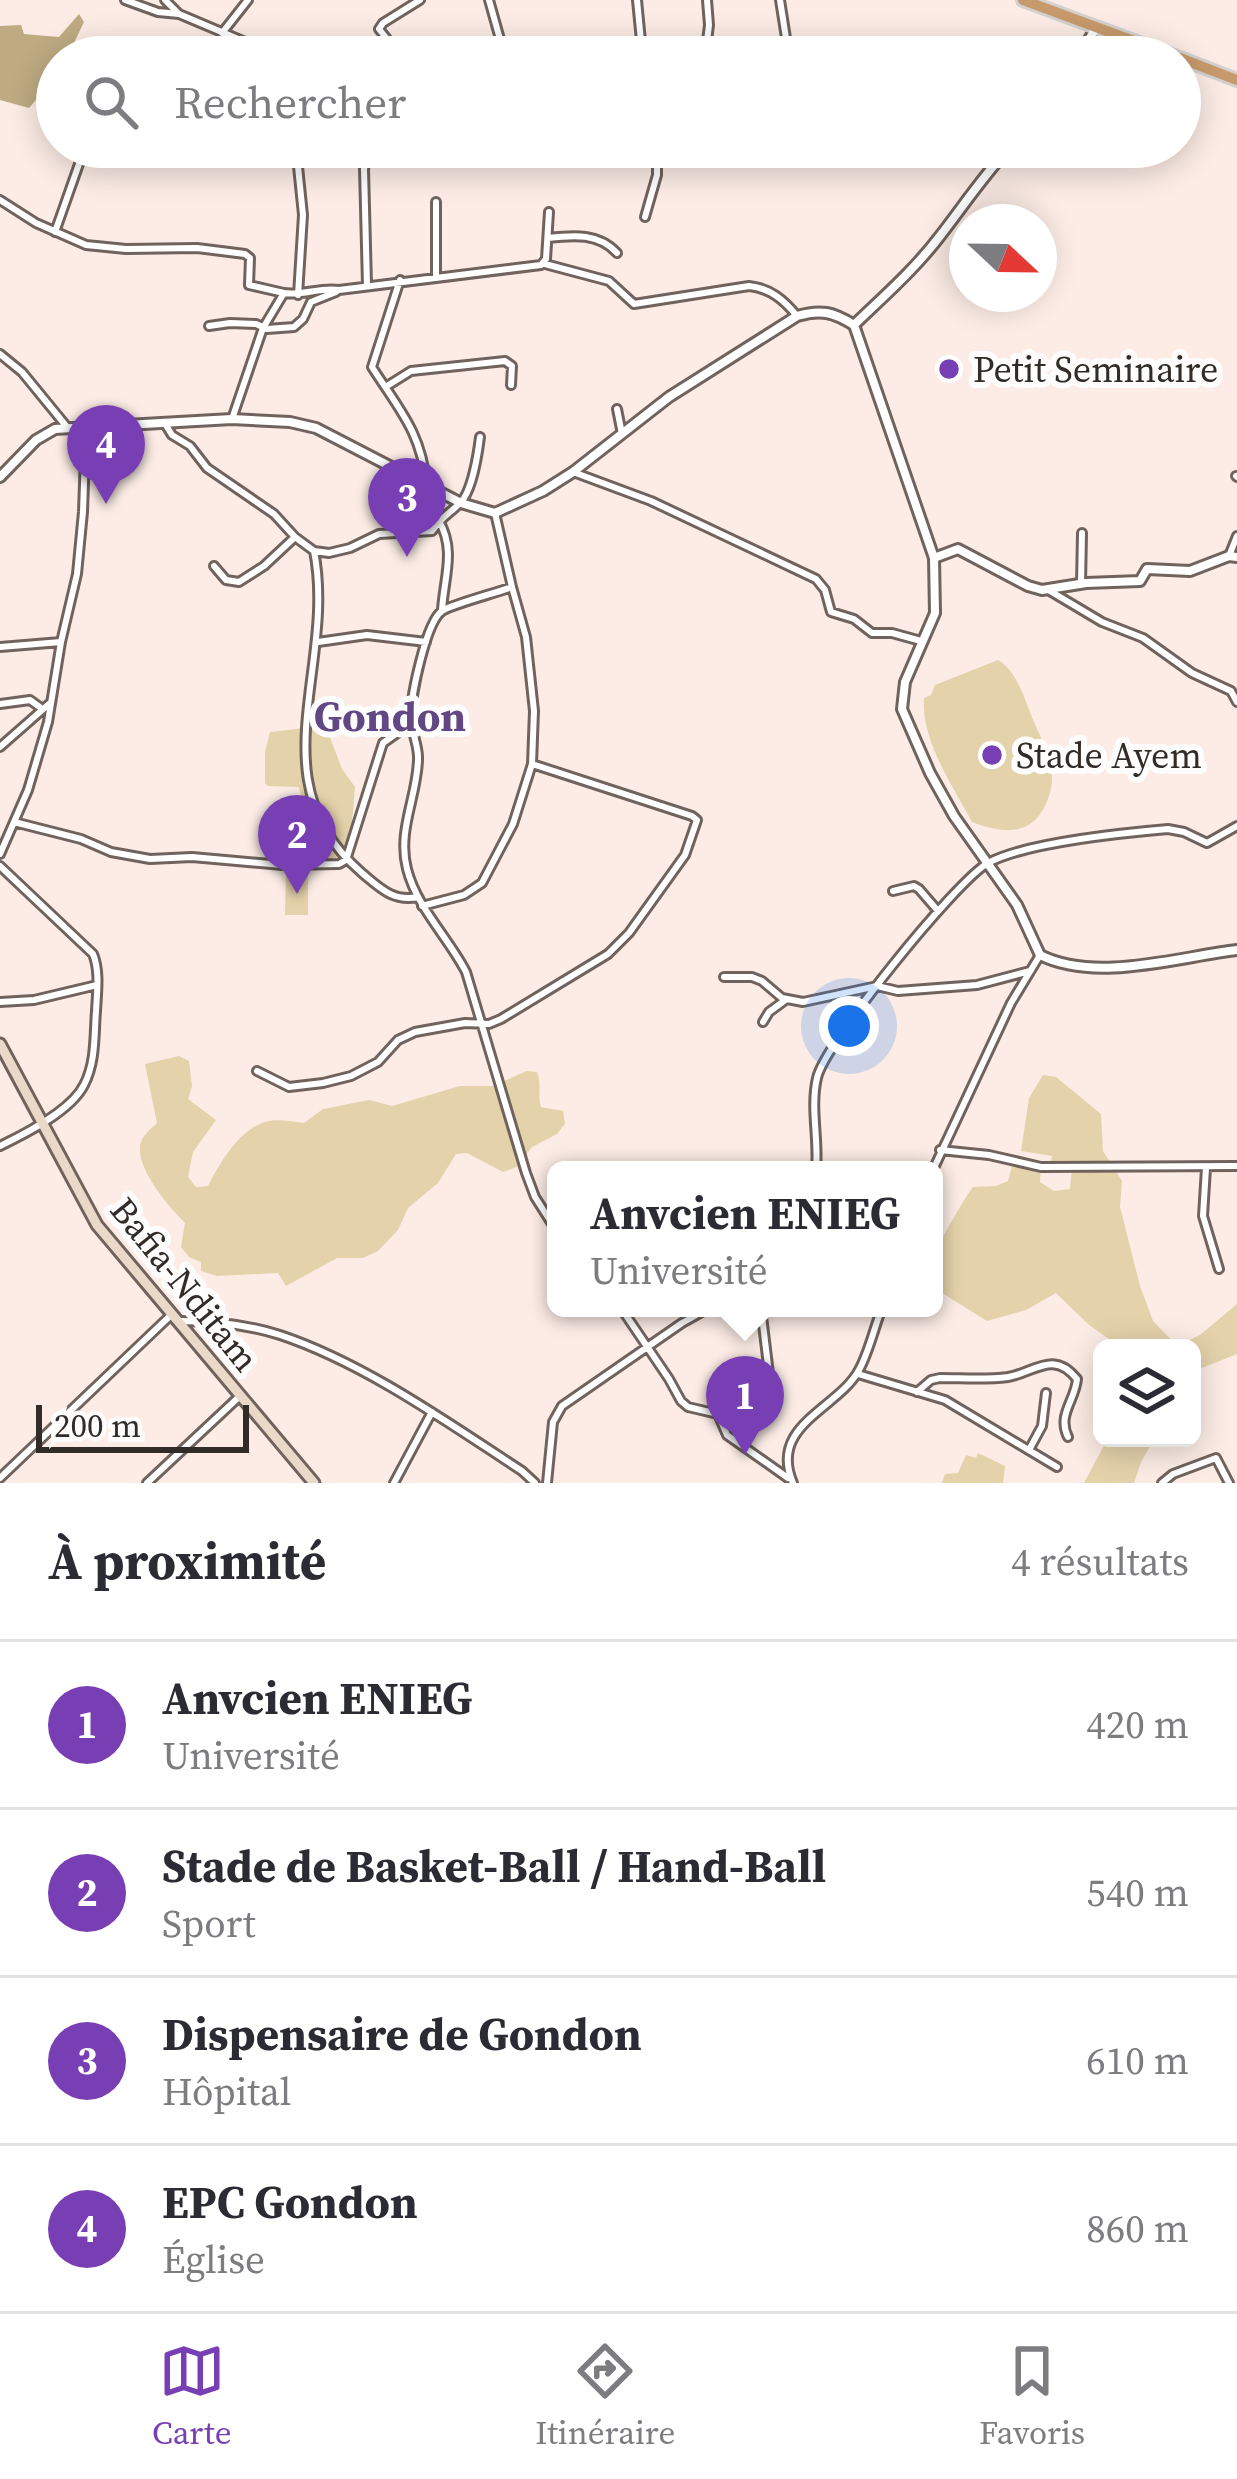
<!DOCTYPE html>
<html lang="fr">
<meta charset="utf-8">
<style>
:root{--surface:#fff;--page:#f7f7f7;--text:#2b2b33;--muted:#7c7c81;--line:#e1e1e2;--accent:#783fb5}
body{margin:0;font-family:"Source Serif 4",serif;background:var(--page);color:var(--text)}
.controls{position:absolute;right:36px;bottom:36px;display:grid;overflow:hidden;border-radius:18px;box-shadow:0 6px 30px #0003}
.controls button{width:108px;height:108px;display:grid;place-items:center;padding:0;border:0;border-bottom:3px solid var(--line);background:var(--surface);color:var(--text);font:60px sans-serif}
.compass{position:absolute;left:949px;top:204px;width:108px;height:108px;border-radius:50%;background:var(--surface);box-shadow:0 6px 30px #0003;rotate:112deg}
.scale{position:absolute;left:36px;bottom:30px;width:213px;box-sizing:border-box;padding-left:12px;border:6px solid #322c29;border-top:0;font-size:33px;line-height:42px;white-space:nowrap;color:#322c29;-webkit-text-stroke:9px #fdfdfd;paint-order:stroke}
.you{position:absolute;left:849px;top:1026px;width:42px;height:42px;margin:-30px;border:9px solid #fff;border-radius:50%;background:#1a73e8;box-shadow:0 0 0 18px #1a73e833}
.badge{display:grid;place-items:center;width:78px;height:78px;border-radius:50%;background:var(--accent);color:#fff;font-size:39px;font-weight:700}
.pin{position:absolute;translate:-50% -99px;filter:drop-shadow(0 3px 6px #0008)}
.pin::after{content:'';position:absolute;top:63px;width:42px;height:36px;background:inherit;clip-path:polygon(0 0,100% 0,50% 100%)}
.popup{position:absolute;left:547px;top:1161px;width:396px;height:156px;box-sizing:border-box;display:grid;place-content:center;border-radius:18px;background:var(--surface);filter:drop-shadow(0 3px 9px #0005);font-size:39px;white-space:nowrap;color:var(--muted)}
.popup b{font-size:45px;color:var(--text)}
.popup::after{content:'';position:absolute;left:50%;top:100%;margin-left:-24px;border:24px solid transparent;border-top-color:var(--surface)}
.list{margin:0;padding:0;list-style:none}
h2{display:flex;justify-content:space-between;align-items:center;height:156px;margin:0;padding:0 48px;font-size:51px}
h2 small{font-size:39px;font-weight:400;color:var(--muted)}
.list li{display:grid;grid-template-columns:78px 1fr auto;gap:36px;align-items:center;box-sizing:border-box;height:168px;padding:0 48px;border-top:3px solid var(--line)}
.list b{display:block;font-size:45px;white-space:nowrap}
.list p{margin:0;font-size:39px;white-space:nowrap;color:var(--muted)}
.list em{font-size:39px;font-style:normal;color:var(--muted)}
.icon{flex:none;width:66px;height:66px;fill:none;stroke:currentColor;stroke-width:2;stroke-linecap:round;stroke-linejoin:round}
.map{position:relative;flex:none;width:1237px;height:1483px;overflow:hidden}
.search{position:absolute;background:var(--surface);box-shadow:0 6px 30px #0003;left:36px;right:36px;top:36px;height:132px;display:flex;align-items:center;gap:30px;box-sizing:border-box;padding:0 42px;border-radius:66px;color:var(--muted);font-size:45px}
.sheet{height:828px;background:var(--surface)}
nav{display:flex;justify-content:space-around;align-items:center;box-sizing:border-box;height:168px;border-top:3px solid var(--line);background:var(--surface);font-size:33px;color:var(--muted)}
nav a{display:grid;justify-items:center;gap:6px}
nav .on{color:var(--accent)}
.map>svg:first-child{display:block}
</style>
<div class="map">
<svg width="1237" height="1483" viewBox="0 0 1237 1483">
<rect width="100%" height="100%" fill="#fcece5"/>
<!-- green -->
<path fill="#e4d2ab" d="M998 660C1016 670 1024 697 1031 715 1038 732 1048 750 1051 768 1053 778 1052 787 1049 796 1036 836 1006 835 972 822 953 786 921 741 924 698L931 695 935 685Z
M308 725 320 733 328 732 342 769 355 787 349 856C329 862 318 855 298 864L297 849H289L288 845V806L302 801 299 787 268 786 265 783V752L270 732 297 729Z
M286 874H308V915H285Z
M179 1056 189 1061 192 1086 188 1099 216 1120 193 1152 188 1177 196 1187 208 1186C220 1163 239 1130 265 1122 277 1118 292 1122 304 1123L323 1109 369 1100 392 1106 460 1086H494L526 1071 537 1072C542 1084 537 1094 541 1107L563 1111 565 1124 557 1134 532 1147 517 1167 503 1172 467 1153 456 1154 438 1183 408 1208 398 1230 378 1251 363 1258H337L286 1286 278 1273 217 1276 201 1271V1262L189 1257 181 1247 185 1223C169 1207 138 1171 140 1147 140 1137 150 1130 157 1123L145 1064Z
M1043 1075 1056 1077 1101 1114 1103 1151 1122 1181 1120 1207 1140 1286 1153 1321 1177 1346 1200 1335 1237 1304V1354L1192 1372V1348H1121L1088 1324 1056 1293 1026 1310 987 1321 934 1288C934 1278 933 1267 934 1257 936 1247 965 1197 973 1187L996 1186 1008 1181 1013 1162 1041 1167 1040 1182 1054 1191 1070 1189 1072 1169 1051 1165 1052 1156 1021 1151 1029 1098Z
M1108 1438H1155L1141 1462 1134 1483H1084Z
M978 1453 1005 1466 1003 1483H942L945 1474 958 1473 966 1455 976 1458Z"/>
<!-- forest -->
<path fill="#beab82" d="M79 14 84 22 70 51 62 57H57L42 93 29 108 0 100V26L21 25 24 34 59 37Z"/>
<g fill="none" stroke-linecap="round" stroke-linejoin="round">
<defs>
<path id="minor" d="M125 0 158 12 179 14 250 44 274 57
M165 0 179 14
M489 0 505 57
M637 0 641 41 646 57
M780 0 789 57
M222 33 248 0
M393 57 387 39 379 29 383 23 420 0
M705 57 709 25 707 0
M296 147 303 215 298 295
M520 147 522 158
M701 147 706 162
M0 200 36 223 86 245 126 249 197 248 245 254 250 258 249 285 284 293
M645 217 657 175V147
M55 232 85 147
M548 238C574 235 599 233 617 253
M545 264 609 281 634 304 749 286C770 288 784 300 797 316
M436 276V202
M400 280 372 367C398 408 422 433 426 484
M367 285 364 169 369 147
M209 326 230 323 256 324 267 329 294 327 303 319 311 302 336 292
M0 354 22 372 67 427
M387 386 411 371 505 361 512 366 511 385
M617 409 622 434
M232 419 263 328 284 293C303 296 320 287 339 290L541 265 546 259 549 212
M164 422 172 435 190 446 207 468 274 514 295 537 314 551C337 667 255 781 362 873 380 888 393 902 418 897
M573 472 651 501 816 579 825 590 831 612 854 619 872 633H892L921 641
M1236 476 1237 477
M495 513 512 587C496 593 453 604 442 611 426 622 411 696 411 715 410 731 419 744 418 760 417 797 397 831 407 869 417 908 448 937 466 972L526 1173 535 1197 556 1230
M439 521C456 550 444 578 442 610
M314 551 329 553 350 548 379 534 432 531C444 514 447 516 460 503 472 492 478 453 480 437
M1229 556 1237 536
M214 566 226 580 239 582 264 566 295 537
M1081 584 1082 533
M1050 591 1102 622 1143 638 1192 673 1231 691 1237 702
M318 642 367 635 426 642
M0 647 61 642
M0 704 30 700 41 708
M0 747 49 704
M14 822 81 839 111 852 150 859 192 857 282 865 339 864 346 860 383 743 410 724
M0 854 28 790 48 722 61 642 77 574 83 512 86 427
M0 866 93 954C100 971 97 992 96 1011 94 1036 96 1062 84 1085 71 1111 25 1134 0 1146
M893 891 914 886 919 889 938 911
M422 906 464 895 482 883 513 824 532 764 534 711 526 637 512 587
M724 977H752L762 981 782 998 803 1002 877 986 898 991 977 985 1030 971
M0 1002 34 1000 97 985
M763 1022 769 1012 784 1001
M257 1071 289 1087 323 1083 351 1076 378 1062 398 1040 415 1032 465 1023 489 1024 501 1019 608 954 629 933 685 855 697 820 692 816 532 764
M940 1150 989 1155 1041 1167 1237 1166
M1206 1168 1203 1216 1219 1269
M816 1170C819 1140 810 1108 817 1078 824 1044 956 881 988 863 1027 842 1122 833 1168 829L1184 832 1207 843 1237 826
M933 1170 1011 1003 1040 955
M621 1308 669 1379 681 1401 688 1407 718 1414 745 1405 770 1382 761 1308
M179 1321C210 1321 249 1325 280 1335 364 1363 447 1422 522 1471L535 1483
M858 1374 945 1400 1057 1467
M917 1392 931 1380 940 1378C963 1378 985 1380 1008 1377 1034 1373 1053 1349 1077 1379 1075 1401 1057 1415 1068 1437
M718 1414 727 1435 788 1478
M1029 1450 1042 1426 1046 1393
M0 1478 171 1315
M147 1483 241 1395
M394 1483 432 1412
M547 1483 553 1422 562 1406 682 1323 709 1308
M793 1483C768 1425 838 1409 859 1370 869 1352 874 1328 882 1308
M1162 1483 1173 1474 1216 1458 1229 1483"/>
<path id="tertiary" d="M1078 57 1096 28
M854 325C884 296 915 269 940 236 964 205 983 176 1010 147
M0 477 36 440 55 429 232 419 290 422 316 428 461 503 495 513 543 491 573 472 669 397 797 316C821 309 833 312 854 325L934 558 935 613 905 682 902 709 930 773 954 816 1017 905 1040 955C1096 983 1178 957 1237 950
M934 558 958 549 1028 586 1042 590 1086 583 1140 581 1147 569 1190 571 1229 556 1237 557"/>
<path id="secondary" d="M0 1044 97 1225 314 1483"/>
<path id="trunk" d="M1023 0 1177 57
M1180 58 1237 80"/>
</defs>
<!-- minor casing -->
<use href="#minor" stroke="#70635d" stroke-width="12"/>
<!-- tertiary casing -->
<use href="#tertiary" stroke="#70635d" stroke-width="14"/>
<!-- secondary casing -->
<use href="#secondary" stroke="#70635d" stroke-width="15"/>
<!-- trunk casing -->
<use href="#trunk" stroke="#d2d1d0" stroke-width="16"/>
<!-- minor -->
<use href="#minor" stroke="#fff" stroke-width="6"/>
<!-- tertiary -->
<use href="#tertiary" stroke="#fff" stroke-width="8"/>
<!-- secondary -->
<use href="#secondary" stroke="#ead9c8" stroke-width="9"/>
<!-- trunk -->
<use href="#trunk" stroke="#c79a6b" stroke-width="10"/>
</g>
<!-- markers -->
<g fill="#783fb5" stroke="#fdfdfd" stroke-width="4.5">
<circle cx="949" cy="369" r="12"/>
<circle cx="992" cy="755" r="12"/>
</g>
<g text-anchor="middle" stroke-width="12" stroke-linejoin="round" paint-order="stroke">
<!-- poi labels -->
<g font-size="36" fill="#322c29" stroke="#fdfdfd" text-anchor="start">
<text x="973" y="382">Petit Seminaire</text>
<text x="1016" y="768">Stade Ayem</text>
</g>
<!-- street labels -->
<g font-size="36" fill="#322c29" stroke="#fdfdfd">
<text transform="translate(185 1284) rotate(51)" y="13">Bafia-Nditam</text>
</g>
<!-- quarter labels -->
<g font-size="42" font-weight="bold" fill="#614784" stroke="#fdfdfd">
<text x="390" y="731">Gondon</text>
</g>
</g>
</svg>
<div class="controls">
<button><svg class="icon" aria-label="layers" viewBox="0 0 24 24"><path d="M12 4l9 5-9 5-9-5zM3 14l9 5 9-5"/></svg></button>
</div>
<svg class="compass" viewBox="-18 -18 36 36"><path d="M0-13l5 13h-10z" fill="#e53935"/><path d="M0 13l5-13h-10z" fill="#7c7c81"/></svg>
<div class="scale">200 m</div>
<div class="you"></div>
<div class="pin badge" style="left:745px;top:1455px">1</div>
<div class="popup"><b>Anvcien ENIEG</b>Université</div>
<div class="pin badge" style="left:297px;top:894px">2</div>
<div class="pin badge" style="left:407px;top:557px">3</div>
<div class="pin badge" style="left:106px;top:504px">4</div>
<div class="search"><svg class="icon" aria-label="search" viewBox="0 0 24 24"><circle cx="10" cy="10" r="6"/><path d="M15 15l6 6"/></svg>Rechercher</div>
</div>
<section class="sheet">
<h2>À proximité<small>4 résultats</small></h2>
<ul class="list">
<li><span class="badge">1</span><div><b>Anvcien ENIEG</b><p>Université</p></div><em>420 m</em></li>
<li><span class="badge">2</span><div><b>Stade de Basket-Ball / Hand-Ball</b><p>Sport</p></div><em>540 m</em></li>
<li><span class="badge">3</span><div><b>Dispensaire de Gondon</b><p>Hôpital</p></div><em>610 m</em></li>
<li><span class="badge">4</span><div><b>EPC Gondon</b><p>Église</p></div><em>860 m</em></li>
</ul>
</section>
<nav>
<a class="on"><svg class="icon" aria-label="map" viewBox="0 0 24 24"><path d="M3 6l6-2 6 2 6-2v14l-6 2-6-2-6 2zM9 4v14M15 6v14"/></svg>Carte</a>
<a><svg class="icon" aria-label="directions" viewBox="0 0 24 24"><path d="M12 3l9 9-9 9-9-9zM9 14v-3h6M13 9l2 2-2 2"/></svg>Itinéraire</a>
<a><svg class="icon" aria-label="saved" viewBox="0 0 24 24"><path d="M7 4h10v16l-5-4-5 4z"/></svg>Favoris</a>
</nav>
